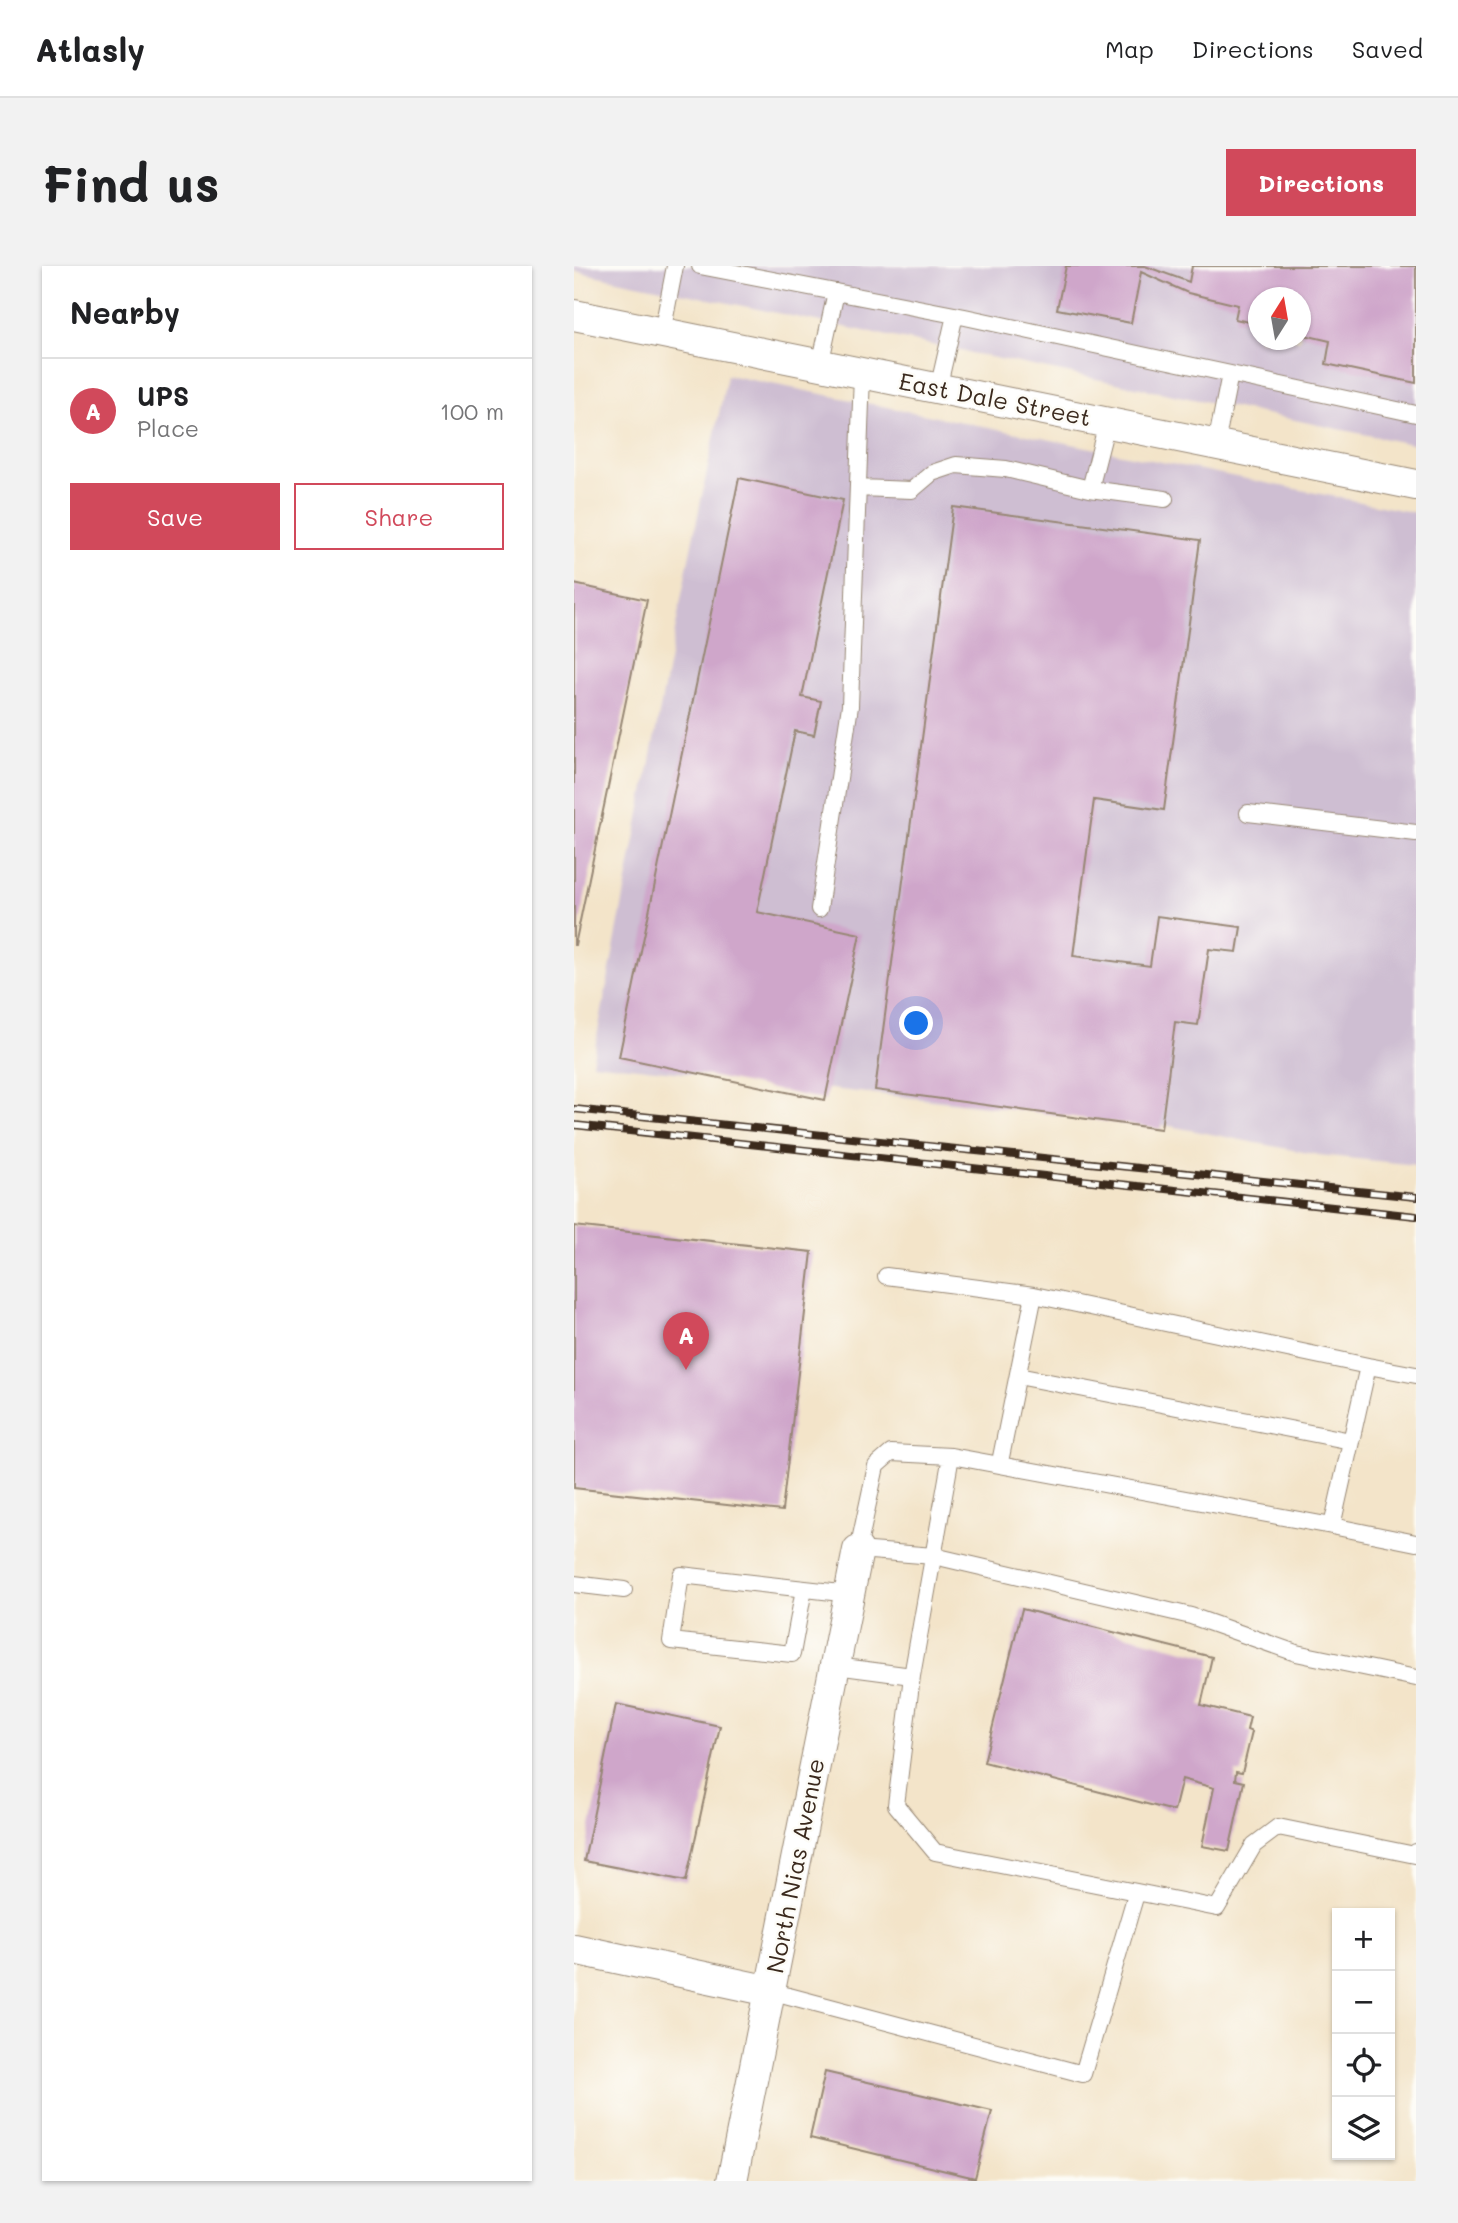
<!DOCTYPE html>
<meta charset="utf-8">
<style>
:root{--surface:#fff;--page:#f2f2f2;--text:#202124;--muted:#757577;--line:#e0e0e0;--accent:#d1495b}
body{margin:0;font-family:Mali,sans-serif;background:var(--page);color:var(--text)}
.controls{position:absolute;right:21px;bottom:21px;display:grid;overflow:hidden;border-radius:0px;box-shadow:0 2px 5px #0004}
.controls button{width:63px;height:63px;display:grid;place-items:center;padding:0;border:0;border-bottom:2px solid var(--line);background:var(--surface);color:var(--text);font:35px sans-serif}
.compass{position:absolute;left:674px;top:21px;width:63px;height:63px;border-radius:50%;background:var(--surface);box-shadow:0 2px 5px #0004;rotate:11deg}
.you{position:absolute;left:343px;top:758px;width:24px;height:24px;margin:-18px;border:5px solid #fff;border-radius:50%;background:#1a73e8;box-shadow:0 0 0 10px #1a73e833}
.badge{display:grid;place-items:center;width:46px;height:46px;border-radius:50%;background:var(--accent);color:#fff;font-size:23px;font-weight:700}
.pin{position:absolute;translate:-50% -58px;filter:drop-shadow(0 2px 4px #0008)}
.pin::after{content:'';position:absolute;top:37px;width:24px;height:21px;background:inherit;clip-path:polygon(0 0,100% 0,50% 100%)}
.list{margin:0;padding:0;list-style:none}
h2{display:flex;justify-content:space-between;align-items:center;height:91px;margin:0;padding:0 28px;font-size:30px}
h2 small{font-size:23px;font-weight:400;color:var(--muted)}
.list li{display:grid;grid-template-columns:46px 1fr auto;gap:21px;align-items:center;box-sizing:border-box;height:105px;padding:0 28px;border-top:2px solid var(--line)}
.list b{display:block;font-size:26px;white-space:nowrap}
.list p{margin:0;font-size:23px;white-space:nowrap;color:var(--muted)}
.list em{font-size:23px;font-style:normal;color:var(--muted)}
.actions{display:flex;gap:14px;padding:21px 28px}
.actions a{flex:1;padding:16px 0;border:2px solid var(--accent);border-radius:0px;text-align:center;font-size:24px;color:var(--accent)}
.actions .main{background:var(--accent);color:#fff}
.icon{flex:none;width:38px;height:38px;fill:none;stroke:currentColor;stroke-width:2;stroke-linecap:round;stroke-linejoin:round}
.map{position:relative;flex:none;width:842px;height:1915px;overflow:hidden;border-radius:0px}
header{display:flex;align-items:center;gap:42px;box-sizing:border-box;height:98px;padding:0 35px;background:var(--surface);border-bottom:2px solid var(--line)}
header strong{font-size:33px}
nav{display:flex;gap:38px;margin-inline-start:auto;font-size:24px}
.intro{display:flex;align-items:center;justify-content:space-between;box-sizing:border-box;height:168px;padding:0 42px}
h1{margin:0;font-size:49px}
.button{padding:18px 32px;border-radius:0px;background:var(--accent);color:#fff;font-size:24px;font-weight:700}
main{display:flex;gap:42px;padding:0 42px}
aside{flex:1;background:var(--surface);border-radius:0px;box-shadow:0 2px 5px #0004}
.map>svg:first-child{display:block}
</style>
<header>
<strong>Atlasly</strong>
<nav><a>Map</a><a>Directions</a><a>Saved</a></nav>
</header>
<div class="intro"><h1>Find us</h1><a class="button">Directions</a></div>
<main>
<aside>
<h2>Nearby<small></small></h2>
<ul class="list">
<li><span class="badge">A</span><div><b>UPS</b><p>Place</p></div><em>100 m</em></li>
</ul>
<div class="actions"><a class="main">Save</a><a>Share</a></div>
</aside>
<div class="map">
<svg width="842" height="1915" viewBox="0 0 842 1915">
<rect width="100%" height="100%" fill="#fdfcf7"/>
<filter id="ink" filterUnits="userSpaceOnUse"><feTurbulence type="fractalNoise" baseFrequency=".0143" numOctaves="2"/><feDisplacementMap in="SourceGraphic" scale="14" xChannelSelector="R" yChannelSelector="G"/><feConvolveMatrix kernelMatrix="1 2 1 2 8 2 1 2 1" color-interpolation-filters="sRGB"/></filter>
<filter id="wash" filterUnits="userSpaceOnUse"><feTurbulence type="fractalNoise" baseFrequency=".00686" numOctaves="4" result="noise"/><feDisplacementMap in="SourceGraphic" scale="28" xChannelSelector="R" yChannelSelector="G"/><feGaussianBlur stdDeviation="1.57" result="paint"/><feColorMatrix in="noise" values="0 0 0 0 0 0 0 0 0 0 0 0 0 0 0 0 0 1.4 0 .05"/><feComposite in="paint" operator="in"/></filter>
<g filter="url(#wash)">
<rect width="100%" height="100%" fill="#f3e4c9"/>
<!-- industrial -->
<path fill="#cebed2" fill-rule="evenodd" d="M0 0H842V179L0 5ZM684 32H726V74H684Z
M153 109 842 247V899L744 889 596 860 18 797 114 297Z"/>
<g id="blocks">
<!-- building -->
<path fill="#cfa6ca" d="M492 0H571L615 16 618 0H842V117L752 98 756 75 726 68V32H684V58L661 53 664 39 614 27 567 6 557 57 483 43Z
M165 212 269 234 228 431 247 435 240 469 221 465 183 646 286 668 251 834 45 791Z
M379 241 626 274 590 544 520 534 499 690 576 700 583 650 667 661 663 686 635 683 624 759 601 756 587 863 301 824Z
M0 318 73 334 1 679H0Z
M0 960 238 986 208 1245 0 1222Z
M448 1343 638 1391 627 1439 676 1451 673 1464 678 1466 668 1507 662 1506 661 1514 670 1516 655 1585 628 1580 640 1522 608 1513 600 1545 410 1496Z
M42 1438 146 1460 112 1615 10 1595Z
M251 1806 418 1845 401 1912 236 1872Z"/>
</g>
</g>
<g filter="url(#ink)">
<use href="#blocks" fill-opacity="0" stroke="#978774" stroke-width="2"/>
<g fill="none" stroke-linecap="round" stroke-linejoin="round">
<defs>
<path id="service" d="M126 0 391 51 842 148
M88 67 101 0
M246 99 262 26
M364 123 381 49
M642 178 656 108
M285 222 338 224 358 207 382 199 432 203 516 223 591 233
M516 223 533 157
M674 547 842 567
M245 643 276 440 288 108
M794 1100 842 1109
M444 1110 777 1175
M377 1190 317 1187 302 1200 284 1284 360 1290 617 1350 722 1387 842 1412
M426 1196 460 1029
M758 1260 842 1277
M0 1318 50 1324
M230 1323 218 1388 97 1375 107 1309 276 1328
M262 1400 338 1410 377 1190 758 1260 794 1100 460 1029 312 1010
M338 1410 322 1539 361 1586 643 1642 680 1579 704 1561 841 1589 842 1586
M196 1725 509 1808 562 1628"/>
<path id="minor" d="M0 49 842 219
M0 1683 196 1725
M158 1915 284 1284"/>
</defs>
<!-- service casing -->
<use href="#service" stroke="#978774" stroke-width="18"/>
<!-- minor casing -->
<use href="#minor" stroke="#978774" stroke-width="32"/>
<!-- service -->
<use href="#service" stroke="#fff" stroke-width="16"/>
<!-- minor -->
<use href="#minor" stroke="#fff" stroke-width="30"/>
<defs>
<path id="rail" d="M0 843 842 931
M0 859 842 950"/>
</defs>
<!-- rail casing -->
<use href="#rail" stroke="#3b2a1e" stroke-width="8"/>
<!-- rail -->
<use href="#rail" stroke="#fdfcf7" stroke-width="5" stroke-dasharray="16" stroke-linecap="butt"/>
</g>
</g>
<g text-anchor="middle" stroke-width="5" stroke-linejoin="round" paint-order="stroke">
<!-- street labels -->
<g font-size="24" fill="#3b2a1e" stroke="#fdfcf7">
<text transform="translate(421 134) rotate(11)" y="8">East Dale Street</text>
<text transform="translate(222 1600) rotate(-79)" y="8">North Nias Avenue</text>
</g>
</g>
</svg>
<div class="controls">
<button>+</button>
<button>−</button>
<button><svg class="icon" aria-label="locate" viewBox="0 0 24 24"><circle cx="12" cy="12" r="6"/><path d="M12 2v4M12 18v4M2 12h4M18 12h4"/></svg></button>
<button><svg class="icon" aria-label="layers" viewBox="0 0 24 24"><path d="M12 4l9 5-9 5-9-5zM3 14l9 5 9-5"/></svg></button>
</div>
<svg class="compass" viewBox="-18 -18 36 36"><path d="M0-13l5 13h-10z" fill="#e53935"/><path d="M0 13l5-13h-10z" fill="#757577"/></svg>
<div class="you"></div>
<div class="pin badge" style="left:112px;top:1104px">A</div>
</div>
</main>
